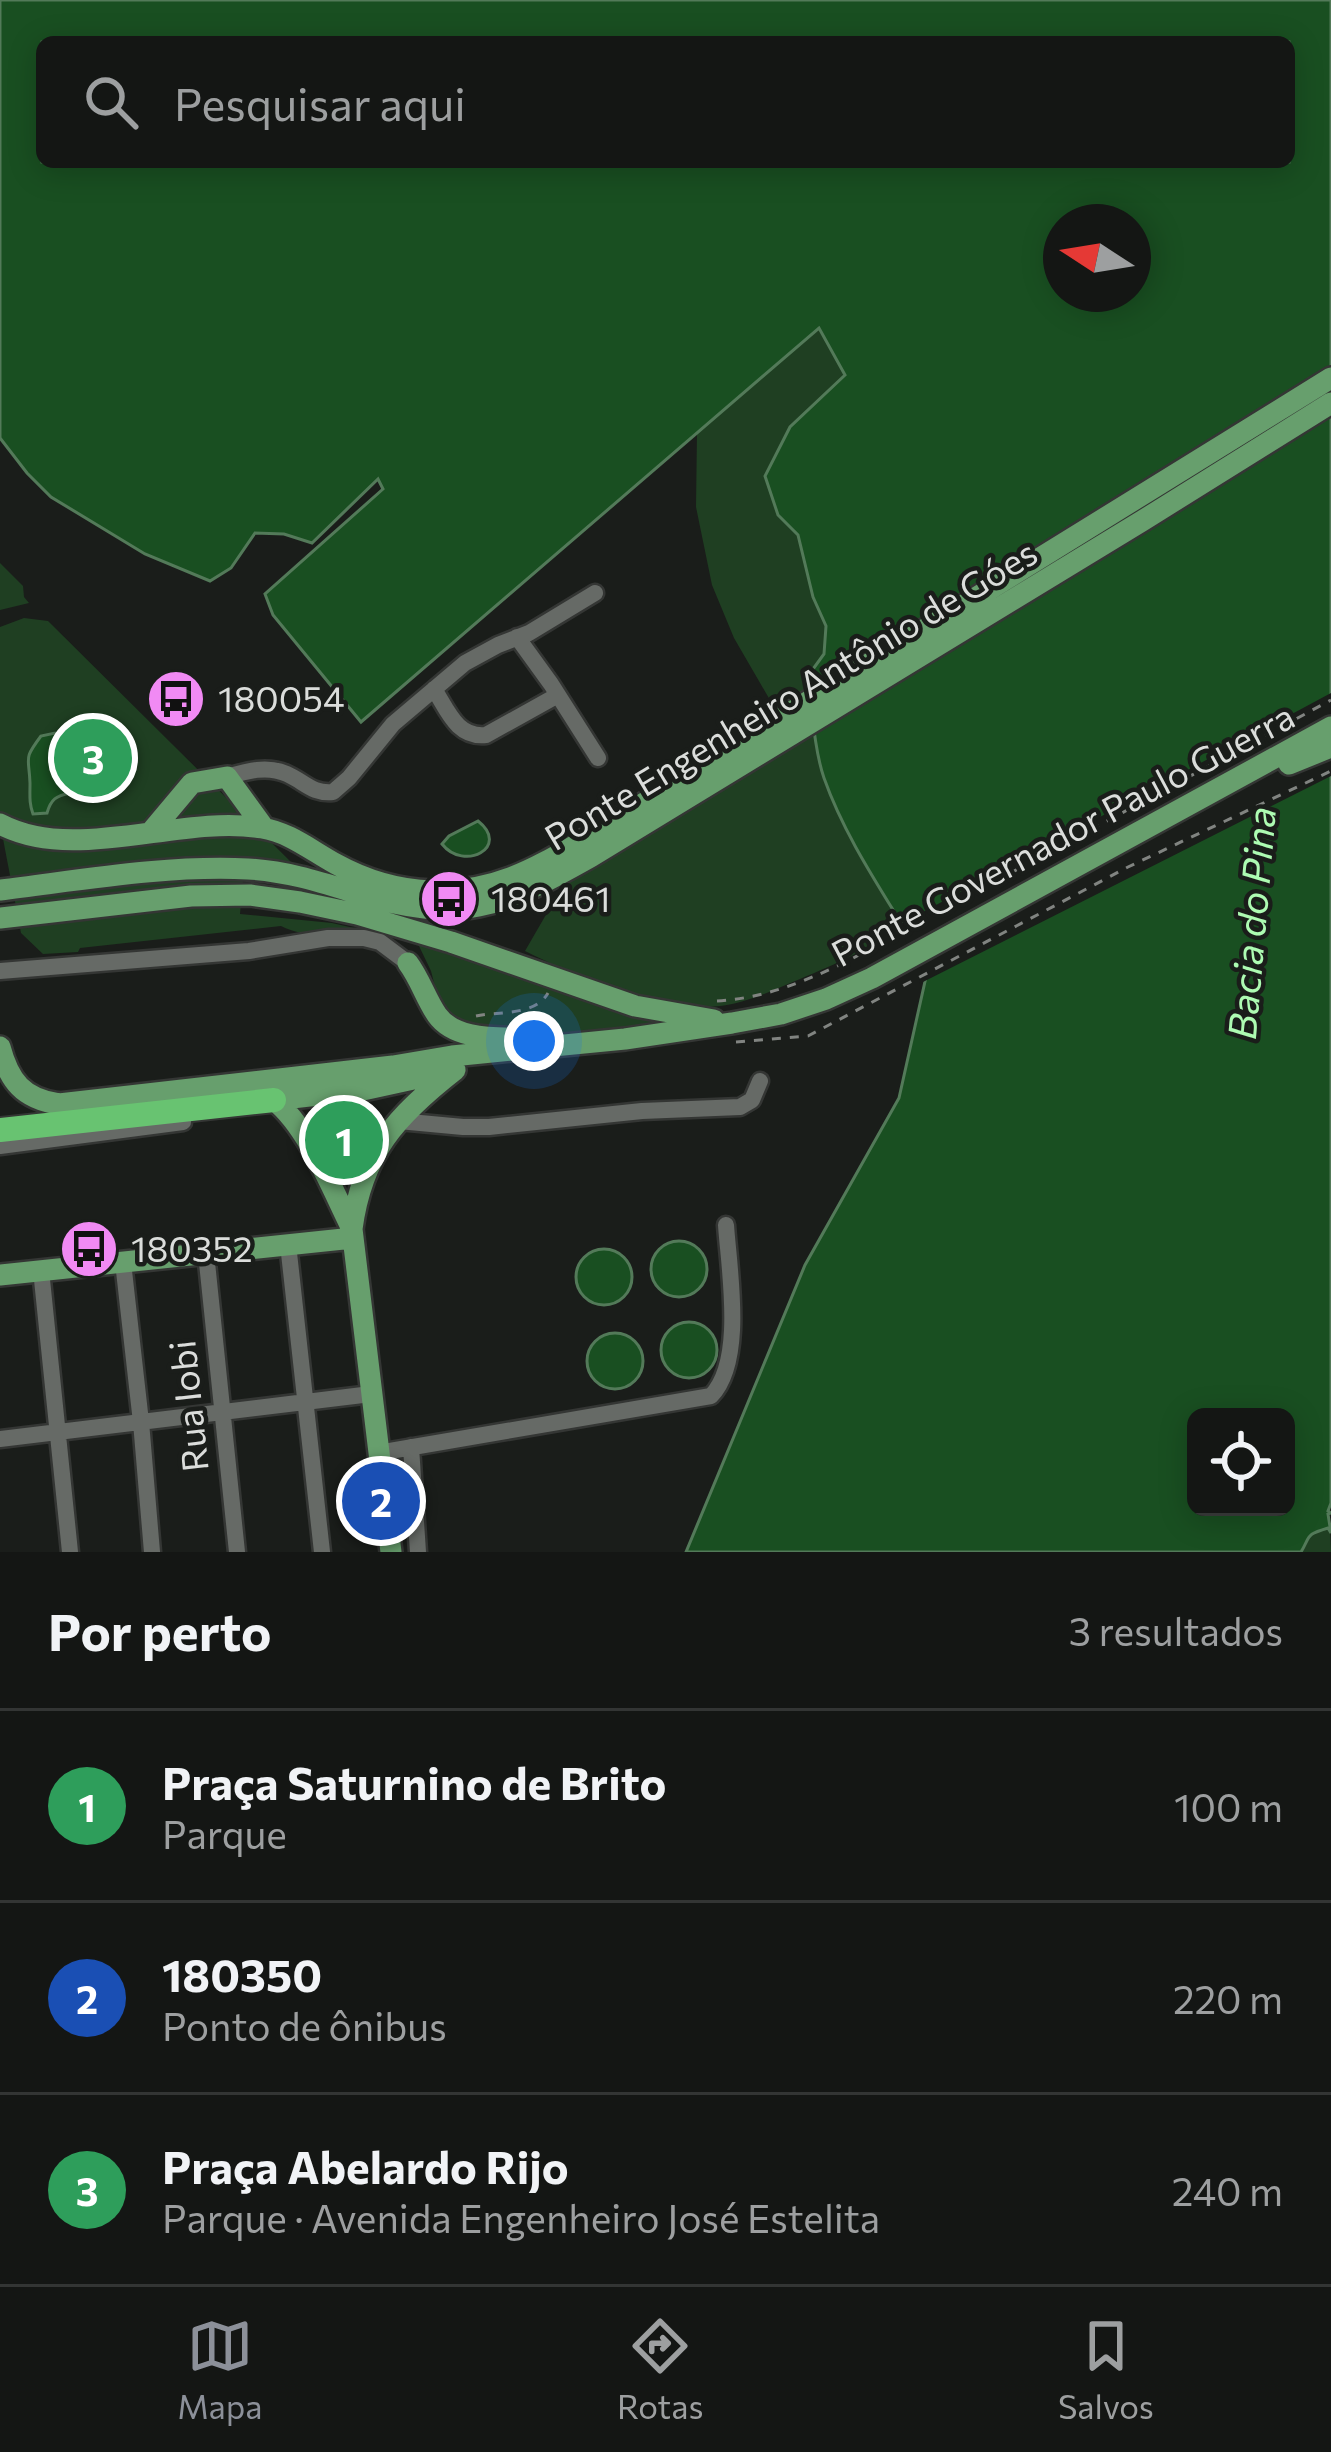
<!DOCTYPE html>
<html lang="pt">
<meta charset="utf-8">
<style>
:root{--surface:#141614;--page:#1d1f1d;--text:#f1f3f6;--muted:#9d9fa0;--line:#333534;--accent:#8c9099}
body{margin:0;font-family:Commissioner,sans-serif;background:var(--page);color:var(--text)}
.controls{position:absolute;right:36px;bottom:36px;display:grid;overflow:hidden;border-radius:18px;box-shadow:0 6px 30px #0003}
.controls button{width:108px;height:108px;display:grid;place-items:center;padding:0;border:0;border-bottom:3px solid var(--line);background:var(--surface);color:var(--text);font:60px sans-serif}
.compass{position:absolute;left:1043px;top:204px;width:108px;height:108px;border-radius:50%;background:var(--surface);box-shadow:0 6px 30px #0003;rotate:282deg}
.you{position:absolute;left:534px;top:1041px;width:42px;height:42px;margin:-30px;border:9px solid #fff;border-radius:50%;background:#1a73e8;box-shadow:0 0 0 18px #1a73e833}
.badge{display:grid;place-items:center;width:78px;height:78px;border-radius:50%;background:var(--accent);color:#fff;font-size:39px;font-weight:700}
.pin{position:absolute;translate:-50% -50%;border:6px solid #fff;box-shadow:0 3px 12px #0006}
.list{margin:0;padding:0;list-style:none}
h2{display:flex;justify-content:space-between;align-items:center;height:156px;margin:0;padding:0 48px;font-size:51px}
h2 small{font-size:39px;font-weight:400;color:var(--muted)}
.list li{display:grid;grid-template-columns:78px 1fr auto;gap:36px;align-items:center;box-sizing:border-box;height:192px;padding:0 48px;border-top:3px solid var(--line)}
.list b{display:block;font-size:45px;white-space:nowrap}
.list p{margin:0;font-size:39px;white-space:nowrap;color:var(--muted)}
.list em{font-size:39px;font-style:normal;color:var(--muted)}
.icon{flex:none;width:66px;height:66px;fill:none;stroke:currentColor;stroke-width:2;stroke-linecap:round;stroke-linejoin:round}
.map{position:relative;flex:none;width:1331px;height:1552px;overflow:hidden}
.search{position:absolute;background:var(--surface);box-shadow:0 6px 30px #0003;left:36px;right:36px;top:36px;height:132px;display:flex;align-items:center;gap:30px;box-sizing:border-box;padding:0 42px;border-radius:18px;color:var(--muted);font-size:45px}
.sheet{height:732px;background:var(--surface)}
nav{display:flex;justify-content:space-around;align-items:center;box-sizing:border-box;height:168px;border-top:3px solid var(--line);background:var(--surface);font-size:33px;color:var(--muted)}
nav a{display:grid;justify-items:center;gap:6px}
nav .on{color:var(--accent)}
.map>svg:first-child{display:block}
</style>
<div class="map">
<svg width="1331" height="1552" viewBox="0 0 1331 1552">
<rect width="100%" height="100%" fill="#1a1d1a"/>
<!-- green -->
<path fill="#1f3f22" d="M820 328 846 375 928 968 895 911 892 913 899 926C866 951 838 963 800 979 776 989 747 1003 720 1006 651 1015 585 980 525 951L562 887 654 827 757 769 795 743 734 638 712 585 696 507 697 433Z
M0 563 23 586 24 597 29 603 0 610Z
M24 618 48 621 296 867H244L240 914 332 923 367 931C338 933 308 940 281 926L80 948 78 952 43 954 21 933 0 823V627Z
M422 942 617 1012 680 1024 540 1040 443 1018 431 971 419 946Z
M360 1101 374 1107 380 1125 357 1171C349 1177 344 1178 334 1174L305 1123V1117L314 1106Z
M1318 1529H1330L1331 1552H1301L1307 1535Z"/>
<!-- water -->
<path fill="#194f21" stroke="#537a59" stroke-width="3" fill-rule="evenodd" d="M0 0H1331V1503L1328 1511 1331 1513 1328 1514 1331 1533 1328 1528C1305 1535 1311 1535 1301 1552H686L805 1265 899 1098 928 968C893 906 848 846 824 778 814 749 812 707 808 676L824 654 826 626 813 597 798 535 778 515 765 476 790 427 845 375 819 328 361 722 273 615 265 594 383 489 378 479 312 543 284 534 255 533 231 568 210 581 145 554 51 497 27 473 0 438ZM42 42H1289V162H42ZM1061 222H1133V294H1061ZM1196 1417H1286V1507H1196Z
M55 733C83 749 91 765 70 793 56 796 51 799 47 813L33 814C29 803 30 796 30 783 29 756 23 760 41 736Z
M478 821C511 847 464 872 442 844L449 836Z
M651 1269a28 28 0 1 1 56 0a28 28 0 1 1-56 0Z
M576 1277a28 28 0 1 1 56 0a28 28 0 1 1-56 0Z
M661 1350a28 28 0 1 1 56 0a28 28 0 1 1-56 0Z
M587 1361a28 28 0 1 1 56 0a28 28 0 1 1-56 0Z"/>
<!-- pier -->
<path fill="#1a1d1a" d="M1331 693V776L919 984 922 969 897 926Z"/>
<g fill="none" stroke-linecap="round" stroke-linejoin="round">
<defs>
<path id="minor" d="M517 637 551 684 598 758
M434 689C448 711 457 738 486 735L558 695
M227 777C247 771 267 765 287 774 305 782 312 794 333 792L349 778 393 724 465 663 498 645 529 633 595 593
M0 971 249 951 328 938H364L380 942 408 963
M399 1121 463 1127H489L642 1111 740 1107 752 1100 760 1081
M0 1146 183 1122
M288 1244 322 1552
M206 1253 237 1552
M123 1262 141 1422 152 1552
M41 1270 70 1552
M0 1439 371 1394
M411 1447 418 1552
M378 1453 711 1396C745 1361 729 1270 726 1225"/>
<path id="major" d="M1289 764 1331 747
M0 824C76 864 180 814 262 828 289 832 312 851 336 864 365 880 399 890 432 891 494 893 534 869 586 839L1331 378
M150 833 192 783 227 777 264 828
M0 890C82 880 166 865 248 869 286 871 320 882 356 893 461 925 500 908 592 856L1142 521 1331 403
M0 918 191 896 250 895 300 902 357 914 451 942 635 1006 714 1020
M408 963C420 979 426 999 437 1015 456 1042 502 1037 531 1039
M0 1047C9 1081 23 1099 59 1104L393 1066 452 1056 625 1039 732 1023 781 1014 826 999 872 978 1331 727
M274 1100 363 1090 450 1071
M274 1100C308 1127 332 1189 352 1229
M0 1275 353 1238
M391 1552 352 1229C362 1153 396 1116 455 1070"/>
<path id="highway" d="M0 1130 274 1100"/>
</defs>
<!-- minor casing -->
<use href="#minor" stroke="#343634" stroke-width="21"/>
<!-- major casing -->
<use href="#major" stroke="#343634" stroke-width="26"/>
<!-- highway casing -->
<use href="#highway" stroke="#343634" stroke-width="28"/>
<!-- path -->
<path stroke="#818481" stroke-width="3" stroke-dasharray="9 9" stroke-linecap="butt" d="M717 1001C764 998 801 983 844 963L1331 700
M476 1016C500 1011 535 1016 548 993
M736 1042 808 1036 1128 867 1331 771"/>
<!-- minor -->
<use href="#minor" stroke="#666a66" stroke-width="16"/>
<!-- major -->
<use href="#major" stroke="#679f6d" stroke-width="21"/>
<!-- highway -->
<use href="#highway" stroke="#68c371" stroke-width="24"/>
</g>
<!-- icons -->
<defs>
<symbol id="bus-disc" viewBox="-11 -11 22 22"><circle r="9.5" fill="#f18af4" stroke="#1a1d1a"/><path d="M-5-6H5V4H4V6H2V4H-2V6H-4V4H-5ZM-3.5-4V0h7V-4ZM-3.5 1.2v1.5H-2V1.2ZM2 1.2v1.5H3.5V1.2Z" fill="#111"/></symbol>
</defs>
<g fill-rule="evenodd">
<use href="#bus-disc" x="143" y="666" width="66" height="66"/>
<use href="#bus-disc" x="416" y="866" width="66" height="66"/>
<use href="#bus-disc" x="56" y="1216" width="66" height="66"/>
</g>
<g text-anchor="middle" stroke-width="9" stroke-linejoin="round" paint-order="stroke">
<!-- street labels -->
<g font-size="36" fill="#dbdddb" stroke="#1a1d1a">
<text transform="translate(791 695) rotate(-31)" y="13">Ponte Engenheiro Antônio de Góes</text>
<text transform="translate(1063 835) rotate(-28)" y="13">Ponte Governador Paulo Guerra</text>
<text transform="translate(189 1406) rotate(-96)" y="13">Rua Iobi</text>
</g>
<!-- poi labels -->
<g font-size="36" fill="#dbdddb" stroke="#1a1d1a" text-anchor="start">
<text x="218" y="712">180054</text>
<text x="491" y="912">180461</text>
<text x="131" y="1262">180352</text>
</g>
<!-- water labels -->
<g font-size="39" font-style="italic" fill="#adfbb2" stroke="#1a1d1a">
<text transform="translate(1252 923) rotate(-85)" y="14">Bacia do Pina</text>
</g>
</g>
</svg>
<div class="controls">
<button><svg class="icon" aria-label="locate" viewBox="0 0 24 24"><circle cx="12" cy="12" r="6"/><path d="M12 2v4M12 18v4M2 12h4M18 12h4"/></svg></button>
</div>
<svg class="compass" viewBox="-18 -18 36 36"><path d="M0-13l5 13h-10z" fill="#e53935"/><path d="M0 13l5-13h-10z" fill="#9d9fa0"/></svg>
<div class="you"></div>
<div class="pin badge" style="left:344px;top:1140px;background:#2e9e5b">1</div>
<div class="pin badge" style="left:381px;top:1501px;background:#1a4fb4">2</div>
<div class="pin badge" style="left:93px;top:758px;background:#2e9e5b">3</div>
<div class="search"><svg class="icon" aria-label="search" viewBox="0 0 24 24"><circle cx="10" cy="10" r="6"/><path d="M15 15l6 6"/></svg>Pesquisar aqui</div>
</div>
<section class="sheet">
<h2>Por perto<small>3 resultados</small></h2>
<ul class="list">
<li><span class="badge" style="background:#2e9e5b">1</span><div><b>Praça Saturnino de Brito</b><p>Parque</p></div><em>100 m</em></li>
<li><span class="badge" style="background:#1a4fb4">2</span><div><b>180350</b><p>Ponto de ônibus</p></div><em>220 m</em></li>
<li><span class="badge" style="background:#2e9e5b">3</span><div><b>Praça Abelardo Rijo</b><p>Parque · Avenida Engenheiro José Estelita</p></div><em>240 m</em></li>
</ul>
</section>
<nav>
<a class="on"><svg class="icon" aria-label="map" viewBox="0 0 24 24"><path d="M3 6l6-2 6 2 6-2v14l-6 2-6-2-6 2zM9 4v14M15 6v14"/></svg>Mapa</a>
<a><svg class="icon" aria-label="directions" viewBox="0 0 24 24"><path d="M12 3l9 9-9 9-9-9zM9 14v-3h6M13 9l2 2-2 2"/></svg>Rotas</a>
<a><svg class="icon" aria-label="saved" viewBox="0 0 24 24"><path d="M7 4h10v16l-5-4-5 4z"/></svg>Salvos</a>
</nav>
